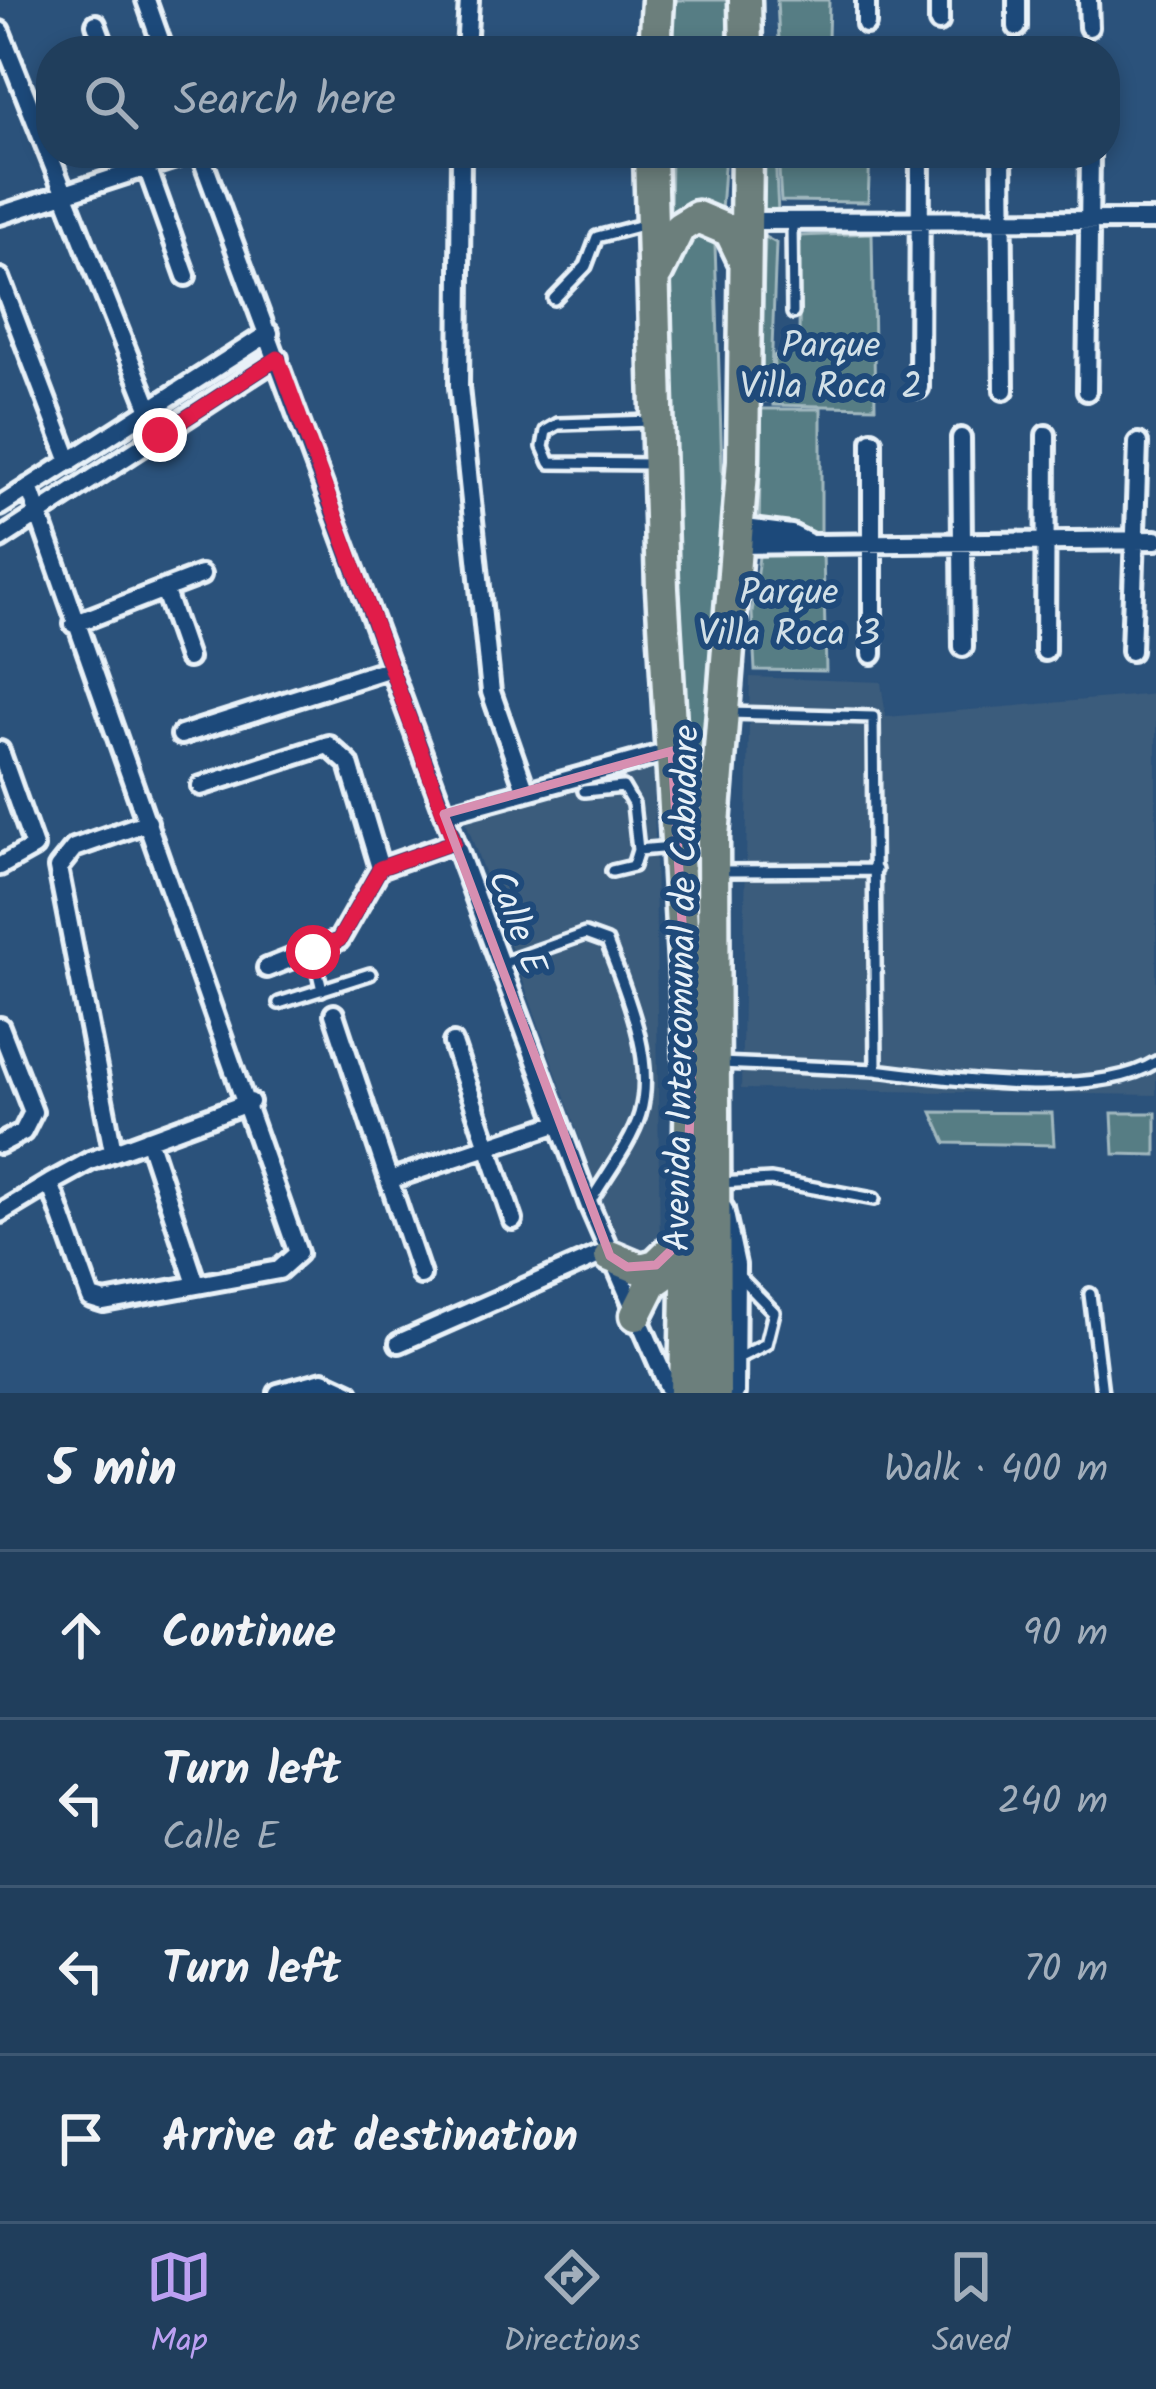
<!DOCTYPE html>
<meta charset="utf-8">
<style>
:root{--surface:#203e5c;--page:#2d4965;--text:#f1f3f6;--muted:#a2aebb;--line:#3d5772;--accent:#bca0f2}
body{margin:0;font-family:Kalam,sans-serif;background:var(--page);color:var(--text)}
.stop{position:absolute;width:36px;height:36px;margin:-27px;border:9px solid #e11d48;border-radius:50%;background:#fff}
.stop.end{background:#e11d48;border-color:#fff;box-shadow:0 3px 12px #0008}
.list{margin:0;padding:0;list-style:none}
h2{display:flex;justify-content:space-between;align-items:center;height:156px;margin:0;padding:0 48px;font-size:51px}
h2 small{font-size:39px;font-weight:400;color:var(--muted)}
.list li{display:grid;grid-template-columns:78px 1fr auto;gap:36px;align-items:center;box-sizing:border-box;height:168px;padding:0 48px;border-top:3px solid var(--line)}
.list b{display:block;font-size:45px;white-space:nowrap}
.list p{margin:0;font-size:39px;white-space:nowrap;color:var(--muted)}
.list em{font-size:39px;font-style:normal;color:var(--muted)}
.icon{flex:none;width:66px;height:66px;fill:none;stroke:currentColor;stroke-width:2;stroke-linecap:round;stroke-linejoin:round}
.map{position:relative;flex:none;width:1156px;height:1393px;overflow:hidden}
.search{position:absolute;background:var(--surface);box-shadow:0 6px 18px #0003;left:36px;right:36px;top:36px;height:132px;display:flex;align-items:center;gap:30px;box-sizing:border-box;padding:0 42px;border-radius:48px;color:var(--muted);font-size:45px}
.sheet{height:828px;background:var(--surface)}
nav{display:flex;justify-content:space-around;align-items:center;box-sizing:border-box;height:168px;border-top:3px solid var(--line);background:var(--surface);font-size:33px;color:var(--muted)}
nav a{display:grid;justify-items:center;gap:6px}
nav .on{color:var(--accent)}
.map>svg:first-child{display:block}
</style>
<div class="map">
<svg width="1156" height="1393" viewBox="0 0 1156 1393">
<rect width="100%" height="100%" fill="#2b527b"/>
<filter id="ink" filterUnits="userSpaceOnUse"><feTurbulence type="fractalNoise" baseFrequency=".00833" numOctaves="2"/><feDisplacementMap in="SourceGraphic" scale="24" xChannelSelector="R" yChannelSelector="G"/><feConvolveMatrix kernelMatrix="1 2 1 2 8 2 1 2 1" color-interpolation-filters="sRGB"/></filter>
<g filter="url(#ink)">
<!-- built -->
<path fill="#3a5b7c" d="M750 677 881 682 886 717 1156 694V1095L741 1089Z
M654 766 660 1251 640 1259 618 1246 466 822Z"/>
<!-- green -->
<path fill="#577d84" stroke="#a0b7be" stroke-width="3" d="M672 0H728L727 51H675Z
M777 0H829L828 40H779Z
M671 153H725L721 211 702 204 670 218Z
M756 153H775L778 213H756Z
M778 153H870L868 202 781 201Z
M705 230 715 244 723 501 699 794 696 1006 670 457 668 272 686 232Z
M872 233 875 407 773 405 774 356 799 339 800 236Z
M765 237 776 243 770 401 760 402Z
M761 409H821V535L759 536Z
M823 552 826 671 755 670 752 613 759 556Z
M932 1112 1052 1113 1054 1145 946 1143Z
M1112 1113H1156V1155L1114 1154Z"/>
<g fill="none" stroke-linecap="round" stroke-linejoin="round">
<defs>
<path id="lane" d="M792 221 793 313
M554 299 586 266 597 237 646 224
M653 421 558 424 546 431 543 447 550 463 654 464
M584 791 623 787 633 804 638 850 672 847
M612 871 633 866 638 850
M719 871 876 870
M313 952 322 990
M500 964 585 934 607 942C626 992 656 1060 640 1114 631 1144 605 1176 589 1204
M279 1003 370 974
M720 1063 876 1070 873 717 727 713
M876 1070C946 1079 1096 1100 1156 1062
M720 1183 771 1180 874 1199
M1090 1294 1102 1393
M736 1359 766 1344 774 1312 738 1275"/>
<path id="street" d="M146 0 164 51
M939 0V22
M1017 0V27
M1088 0 1089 27
M96 24 106 51
M866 24V0
M0 31 160 435
M466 51 469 0
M142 153 186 276
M200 153 589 1204 671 1393
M461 153 459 387 491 692 525 789
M1002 153 1004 390
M0 215 191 153
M746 221 1156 220
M0 278 70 462
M919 388 920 153
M1087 391 1090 153
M961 438 963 647
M872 441V654
M29 487 298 1253 279 1270 104 1302 91 1298 50 1183 90 1161 250 1102
M0 506 269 333
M737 527 791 534 807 542
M0 539 278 358
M735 545 1156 540
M164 589 201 575
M74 624 164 589 188 658
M1045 651 1046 435
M1131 651 1138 443
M181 735 391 668
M0 751 34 847 0 866
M201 786 328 745 349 764 380 868
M444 814 672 751
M267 968 339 940 380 868 454 842
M334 1014 389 1180 559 1123
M0 1027 33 1112 23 1132 0 1144
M453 1043 513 1220
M148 1139 196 1284
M113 1151 58 868 74 848 148 822
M389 1180 421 1275
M724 1209 736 1265 735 1393
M0 1213 50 1183
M399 1343 608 1251
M278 1393 323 1381 349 1393"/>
<path id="highway" d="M745 0 746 51
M655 51 658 0
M650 153 662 589 691 1077 685 1393
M657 273 679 228 697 217 730 231 743 258
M610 1256 641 1269 656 1265 686 1236
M636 1315 652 1283 675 1267
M715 1393 713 837 743 460 747 153"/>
</defs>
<!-- lane casing -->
<use href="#lane" stroke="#e8f1f8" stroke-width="18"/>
<!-- street casing -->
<use href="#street" stroke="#e8f1f8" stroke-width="26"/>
<!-- highway casing -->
<use href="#highway" stroke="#e8f1f8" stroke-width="39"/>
<!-- lane -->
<use href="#lane" stroke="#1f4a7a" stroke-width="9"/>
<!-- street -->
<use href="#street" stroke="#1f4a7a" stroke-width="16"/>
<!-- highway -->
<use href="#highway" stroke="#6c7f7c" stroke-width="30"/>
</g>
</g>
<g fill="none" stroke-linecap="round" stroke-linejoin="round" filter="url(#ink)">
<!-- route -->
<path stroke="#e11d48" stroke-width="15" d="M160 435 278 358 454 842 380 868 339 940 313 952"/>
</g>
<!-- marked area -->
<path fill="none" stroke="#d78fb1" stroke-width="9" stroke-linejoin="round" d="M672 751 691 1077 686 1236 656 1265 627 1267 610 1256 444 814Z"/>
<g text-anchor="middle" stroke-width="12" stroke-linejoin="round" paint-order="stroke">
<!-- park labels -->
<g font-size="36" fill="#d2e0e7" stroke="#1f4a7a">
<text x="831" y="357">Parque<tspan x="831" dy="41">Villa Roca 2</tspan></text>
<text x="789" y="604">Parque<tspan x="789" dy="41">Villa Roca 3</tspan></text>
</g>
<!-- street labels -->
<g font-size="36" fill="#e8f1f8" stroke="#1f4a7a">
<text transform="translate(519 922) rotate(70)" y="13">Calle E</text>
<text transform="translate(680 988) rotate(-89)" y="13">Avenida Intercomunal de Cabudare</text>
</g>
</g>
</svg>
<div class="stop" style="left:313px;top:952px"></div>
<div class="stop end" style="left:160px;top:435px"></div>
<div class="search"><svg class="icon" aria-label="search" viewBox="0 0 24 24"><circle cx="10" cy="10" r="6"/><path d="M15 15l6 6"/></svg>Search here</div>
</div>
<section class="sheet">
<h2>5 min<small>Walk · 400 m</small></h2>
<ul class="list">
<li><svg class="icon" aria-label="ahead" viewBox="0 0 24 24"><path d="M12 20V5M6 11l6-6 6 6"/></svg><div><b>Continue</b></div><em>90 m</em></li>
<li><svg class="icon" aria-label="left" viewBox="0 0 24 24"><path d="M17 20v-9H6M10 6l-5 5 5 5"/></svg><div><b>Turn left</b><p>Calle E</p></div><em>240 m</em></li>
<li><svg class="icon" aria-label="left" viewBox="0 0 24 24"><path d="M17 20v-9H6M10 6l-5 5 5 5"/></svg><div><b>Turn left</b></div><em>70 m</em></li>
<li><svg class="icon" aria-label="arrive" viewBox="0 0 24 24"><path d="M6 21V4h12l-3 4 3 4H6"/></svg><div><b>Arrive at destination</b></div></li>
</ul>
</section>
<nav>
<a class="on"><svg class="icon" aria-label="map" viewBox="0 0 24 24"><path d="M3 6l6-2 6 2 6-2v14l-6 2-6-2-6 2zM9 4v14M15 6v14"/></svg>Map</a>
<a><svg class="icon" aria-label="directions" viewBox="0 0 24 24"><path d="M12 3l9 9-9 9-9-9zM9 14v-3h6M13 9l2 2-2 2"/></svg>Directions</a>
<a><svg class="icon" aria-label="saved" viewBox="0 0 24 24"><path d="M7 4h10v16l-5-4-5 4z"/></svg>Saved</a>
</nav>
